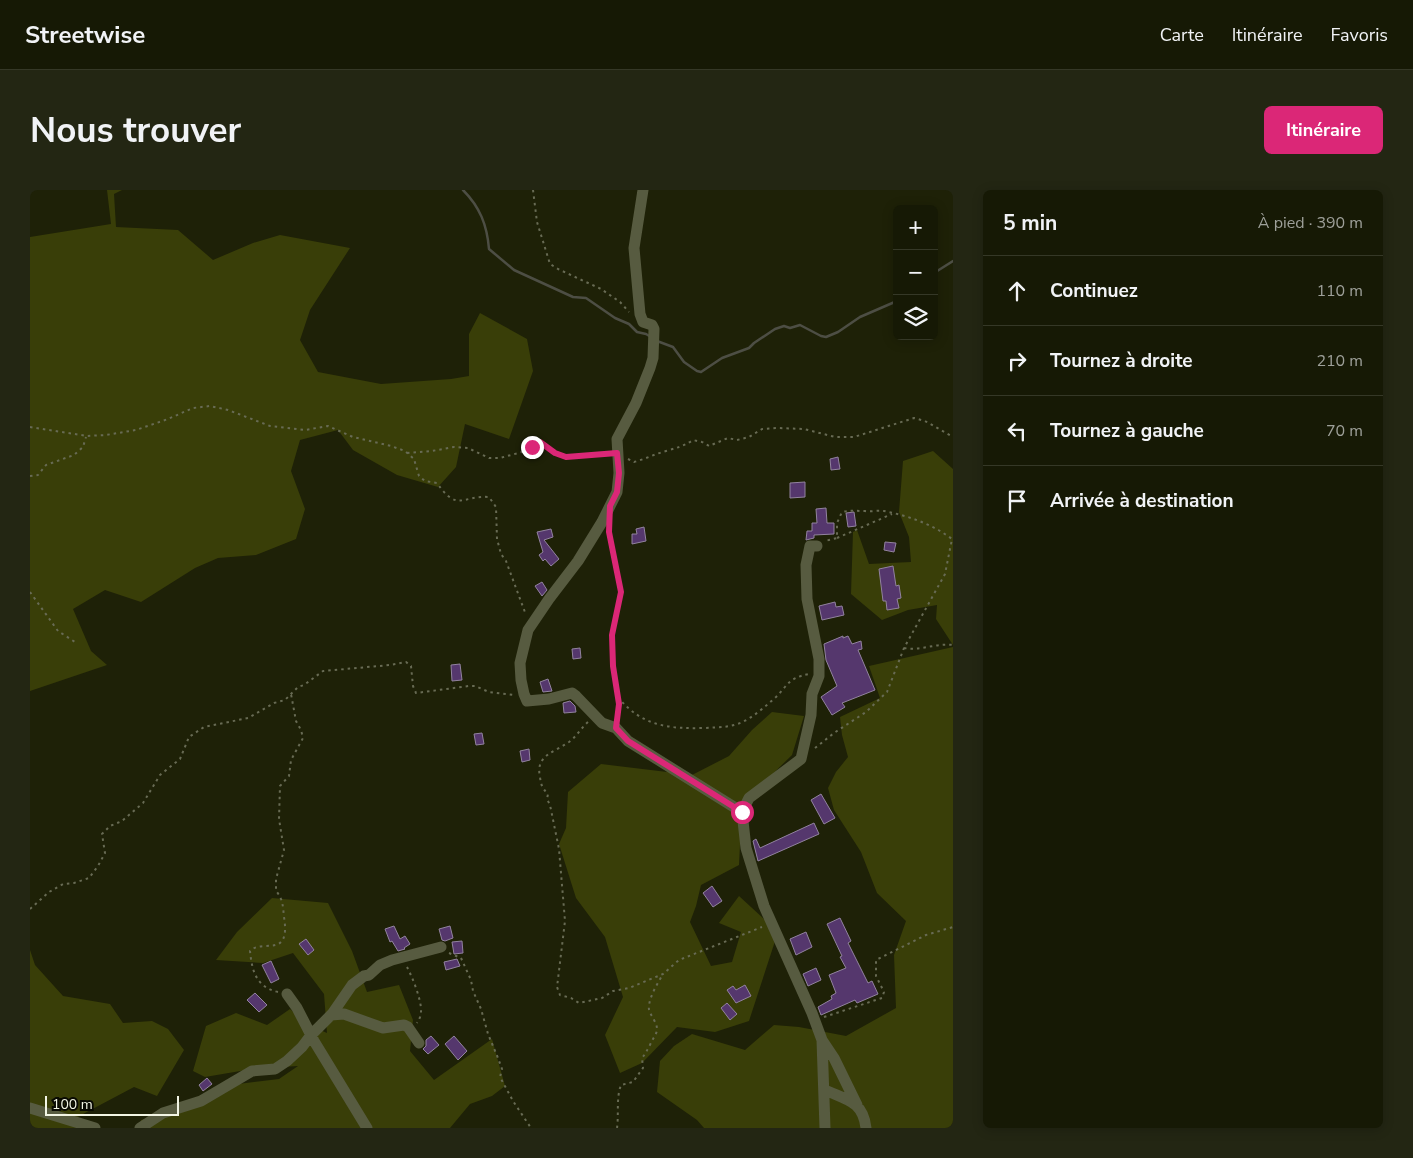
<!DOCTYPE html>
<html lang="fr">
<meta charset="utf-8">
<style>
:root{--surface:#161905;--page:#232613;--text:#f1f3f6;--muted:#9ea09a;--line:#353827;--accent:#db2777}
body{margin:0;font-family:"Nunito Sans",sans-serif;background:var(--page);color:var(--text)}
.controls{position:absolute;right:15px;top:15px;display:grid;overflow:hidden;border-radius:8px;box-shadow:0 2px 12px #0003}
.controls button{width:45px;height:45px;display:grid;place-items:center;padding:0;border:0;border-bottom:1px solid var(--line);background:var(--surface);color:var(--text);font:25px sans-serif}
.scale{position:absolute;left:15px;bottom:12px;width:134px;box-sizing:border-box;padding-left:5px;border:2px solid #f2f5e4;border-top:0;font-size:14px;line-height:18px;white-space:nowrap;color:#f2f5e4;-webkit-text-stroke:4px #090a02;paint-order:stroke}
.stop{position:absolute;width:15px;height:15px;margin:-11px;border:4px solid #db2777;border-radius:50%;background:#fff}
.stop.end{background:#db2777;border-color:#fff;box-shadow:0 1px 5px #0008}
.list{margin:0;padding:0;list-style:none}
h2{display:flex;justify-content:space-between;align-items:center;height:65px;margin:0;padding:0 20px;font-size:21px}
h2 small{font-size:16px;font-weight:400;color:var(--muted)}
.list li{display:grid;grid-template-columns:32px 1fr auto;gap:15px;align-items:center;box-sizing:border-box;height:70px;padding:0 20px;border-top:1px solid var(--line)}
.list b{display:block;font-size:19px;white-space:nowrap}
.list em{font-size:16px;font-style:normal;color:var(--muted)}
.icon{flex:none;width:28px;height:28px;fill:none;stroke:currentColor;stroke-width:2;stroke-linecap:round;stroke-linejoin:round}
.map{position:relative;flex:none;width:923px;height:938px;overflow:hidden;border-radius:8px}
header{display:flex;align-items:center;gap:30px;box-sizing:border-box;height:70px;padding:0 25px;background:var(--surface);border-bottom:1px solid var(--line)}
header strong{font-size:24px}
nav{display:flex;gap:28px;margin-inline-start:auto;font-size:18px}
.intro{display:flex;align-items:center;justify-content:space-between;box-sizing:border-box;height:120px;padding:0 30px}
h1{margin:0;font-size:35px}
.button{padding:12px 22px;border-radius:8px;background:var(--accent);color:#fff;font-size:18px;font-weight:700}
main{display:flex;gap:30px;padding:0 30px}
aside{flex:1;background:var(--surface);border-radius:8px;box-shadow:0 2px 12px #0003}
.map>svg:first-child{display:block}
</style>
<header>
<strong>Streetwise</strong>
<nav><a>Carte</a><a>Itinéraire</a><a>Favoris</a></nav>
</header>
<div class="intro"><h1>Nous trouver</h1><a class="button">Itinéraire</a></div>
<main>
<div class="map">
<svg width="923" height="938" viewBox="0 0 923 938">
<rect width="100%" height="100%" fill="#1e2107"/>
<!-- green -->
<path fill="#393e08" d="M77 0H92L84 4 86 37 148 40 183 70 223 53 250 45 320 58 280 120 270 150 288 182 351 194 421 189 439 186V144L450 123 497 149 503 181 479 249 435 234 426 277 408 297 367 285 323 260 308 240 270 250 261 281 275 319 266 349 226 365 188 368 165 378 111 412 75 400 43 419 61 461 77 475 0 501V47L81 34Z
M903 261 923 279V455L906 429 907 415 878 420 852 430 821 404 823 342 827 340 839 374 881 372 879 347 869 322 873 271Z
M923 457V938H674L667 930 627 902 630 871 644 856 662 844 715 860 744 835 769 837 816 846 866 818 864 765 876 731 847 703 831 662 804 620 798 598 806 582 818 567 812 545 810 527 850 508 839 476Z
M742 522 774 526 762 565 712 614 709 675 671 695 666 716 660 732 681 776 702 772 711 742 689 733 709 706 748 742 719 831 685 842 647 837 612 873 590 883 575 845 593 807 575 747 546 708 529 654 536 638 538 602 571 574 662 585 699 566 722 540Z
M242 708 298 713 322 761 337 802 369 795 383 830 380 861 404 890 462 849 475 896 462 906 440 914 420 938H110L111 930 141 922 208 894 249 889 268 876 222 879 175 887 163 881 176 836 206 823 237 835 260 819 277 834 297 843 294 804 263 763 233 773 186 770 207 742Z
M0 760 5 775 33 806 80 814 93 833 122 831 138 839 154 860 127 906 104 897 38 932 51 938H0Z"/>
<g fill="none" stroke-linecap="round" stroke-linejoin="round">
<!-- stream -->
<path stroke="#4d4e44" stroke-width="2.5" d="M433 0C450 17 457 35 459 59L484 80 543 107 556 108 585 128 599 134 607 142 616 144 621 147
M904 83 923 71
M627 151 643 157 654 172 667 181 671 182 692 168 719 158 724 153 745 139 754 136 760 138 770 135 791 146 796 147 808 142 830 127 867 111"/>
</g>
<!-- building -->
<path fill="#55376d" stroke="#92839f" d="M808 267 810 279 801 280 800 269Z
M775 292V307L760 308V293Z
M796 318 797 333H804V344L784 345V348L776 350 777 341H782V333H787L786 319Z
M824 322 826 336 818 337 816 323Z
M614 337 616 351 602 354V344H607L606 339Z
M521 339 523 347 514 350 529 369 521 376 515 369 513 371 509 365 513 362 507 342Z
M855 352 866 353 864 362 854 360Z
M863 376 866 396 869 395 871 408 867 409 869 418 857 420 856 411H853L849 379Z
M512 392 517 400 512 406 505 396Z
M805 412 806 417 812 416 814 425 792 430 789 416Z
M813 446V448L818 446 822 454 831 451 832 459 828 460 845 500 812 513 815 517 802 525 791 507 807 496 796 470 794 454Z
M550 458 551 468 543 469 542 459Z
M430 474 432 490 422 491 421 475Z
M518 489 522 501 513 502 510 492Z
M540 511 545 516 546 522 534 523 533 513Z
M452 543 454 554 446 555 444 544Z
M499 559 500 570 492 572 490 561Z
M791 604 805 628 794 634 781 610Z
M784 633 789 644 728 671 723 651 726 649 730 658Z
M682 696 692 711 683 717 673 703Z
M810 728 821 751 818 753 838 793 842 791 848 804 827 813 825 810 791 825 788 817 802 809 801 806 806 803 799 785 816 778 810 767 812 766 797 734Z
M364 736 370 749 375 746 380 754 374 758 375 759 368 761 362 751 360 752 355 739Z
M420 736 423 748 415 751 412 750 409 739Z
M776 742 782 757 766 765 760 749Z
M276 749 284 760 278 765 269 754Z
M432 751 433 763 424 764 422 752Z
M427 769 430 776 416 780 414 772Z
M241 771 249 789 241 793 232 775Z
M786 778 791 790 778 796 773 784Z
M715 795 721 806 706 813 697 800 703 796 706 800Z
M225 803 237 815 229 822 217 810Z
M697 813 707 824 700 830 691 818Z
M401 846 409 855 398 864 393 859 396 856V850Z
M424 846 437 861 428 870 415 854Z
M177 888 182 894 173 901 169 895Z"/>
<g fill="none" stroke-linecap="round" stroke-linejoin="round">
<!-- path -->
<path stroke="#686b54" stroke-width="2" stroke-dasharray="2.5 4" stroke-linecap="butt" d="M503 0 507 32 520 74 528 79 571 99 590 112 599 122
M0 237 57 246 76 245 106 240 138 229 163 218 180 216 198 220 240 236 275 240 298 236 323 247 361 256 375 261 384 269 389 286 395 291 407 293C428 323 432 305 459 307L466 317 467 349 471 364 476 371 496 425
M377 263 402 261 424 257 438 258 459 268H470L492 262 511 252 525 263 536 267 579 264
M598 269 604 272C615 269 625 264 636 261 646 258 654 256 663 250L672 252 679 256 698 248 707 250 719 247 732 239 747 238 774 239 805 247H824L884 228 895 231 923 247
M0 286 8 285 16 275 44 265 53 257 56 247
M579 341 591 401 582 445 583 476 589 514 587 528
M807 348 862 324
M0 402 28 441 45 452
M874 458C890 461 906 453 923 455
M588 507C611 536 639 539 674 538 691 537 703 538 718 529 728 523 737 515 746 507 758 495 758 488 779 484
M558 532C551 538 547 546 539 552 525 562 505 565 510 587 511 595 512 598 518 604L517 609 520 615 529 659 535 731 528 789 527 797 530 805 541 808 549 813 572 808 583 801 599 798 633 784 649 770 732 737
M785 558 804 543 836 522 857 502 874 458 915 384 922 349C902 334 879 326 854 321 848 320 841 322 835 321 825 321 821 320 812 322L807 333V348L795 351
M0 719 19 702 33 694 44 693 59 688 68 676 75 663 72 644 80 636 92 631 113 613 130 585 150 569 159 547 174 537 218 528 244 513 255 510 268 497 274 495 293 481 360 475 376 472 381 476 383 496 386 503 439 496H445L459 502 484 505
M419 763 431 768 441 790 443 801 451 819 458 844 468 868 472 879 470 887 483 911 501 938
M377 777C382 786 392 811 391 822 391 826 389 830 387 833
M248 802C226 797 222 781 220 761 232 748 261 770 254 727 253 717 253 709 246 701V689L254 660 249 629 250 596 259 586 261 570 273 548 271 540 266 531 261 504
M794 827 852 808 854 802 846 786V770L896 745 923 737
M587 938C589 924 586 908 591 895L603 892 613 878 612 868C616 863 617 860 620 855 624 845 631 842 624 830 622 825 618 822 619 816 620 805 628 793 633 784"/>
<!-- minor -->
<path stroke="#575b40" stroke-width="11" d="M613 0 604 58 610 124 613 132 622 135 624 139 623 168 620 178 606 213 587 249 589 283 587 302 572 332 548 371 519 409 498 440 490 473 491 490 494 504 497 511 519 509 542 503 546 506 572 533 586 538 598 551 712 622
M787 356H780L776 375 777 409 789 469V486L782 504 781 525 771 569 719 608 712 622 716 658 734 716 782 823 792 850 795 938
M257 804 267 818 284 851 337 938
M301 825 314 824 353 838 374 835 378 837 389 853
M792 850 804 868 827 915
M795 900C817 910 833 911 836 938
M0 918 65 938
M110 938 133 923 171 911 222 881 245 879 257 871 272 857 281 845 302 824 322 795 334 786 339 785 350 775 362 770 411 757"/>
</g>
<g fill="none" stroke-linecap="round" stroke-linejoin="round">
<!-- route -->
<path stroke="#db2777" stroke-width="6" d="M502 257 510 252 525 263 536 267 587 263 589 283 587 302 580 316 579 342 591 402 582 445 583 476 589 514 586 538 598 551 712 622"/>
</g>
</svg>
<div class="controls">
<button>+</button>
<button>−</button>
<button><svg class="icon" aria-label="layers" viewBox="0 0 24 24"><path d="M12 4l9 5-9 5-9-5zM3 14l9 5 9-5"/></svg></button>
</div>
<div class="scale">100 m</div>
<div class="stop" style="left:712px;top:622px"></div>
<div class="stop end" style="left:502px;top:257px"></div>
</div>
<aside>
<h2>5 min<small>À pied · 390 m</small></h2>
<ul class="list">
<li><svg class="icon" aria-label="ahead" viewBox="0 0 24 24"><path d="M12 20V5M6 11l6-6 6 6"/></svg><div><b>Continuez</b></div><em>110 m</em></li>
<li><svg class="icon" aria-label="right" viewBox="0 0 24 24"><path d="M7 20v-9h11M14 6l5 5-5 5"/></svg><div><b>Tournez à droite</b></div><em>210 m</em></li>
<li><svg class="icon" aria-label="left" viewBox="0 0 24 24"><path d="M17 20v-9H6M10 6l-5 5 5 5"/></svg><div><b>Tournez à gauche</b></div><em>70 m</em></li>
<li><svg class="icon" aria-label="arrive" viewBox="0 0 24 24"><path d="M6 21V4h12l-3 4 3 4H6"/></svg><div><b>Arrivée à destination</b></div></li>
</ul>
</aside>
</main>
